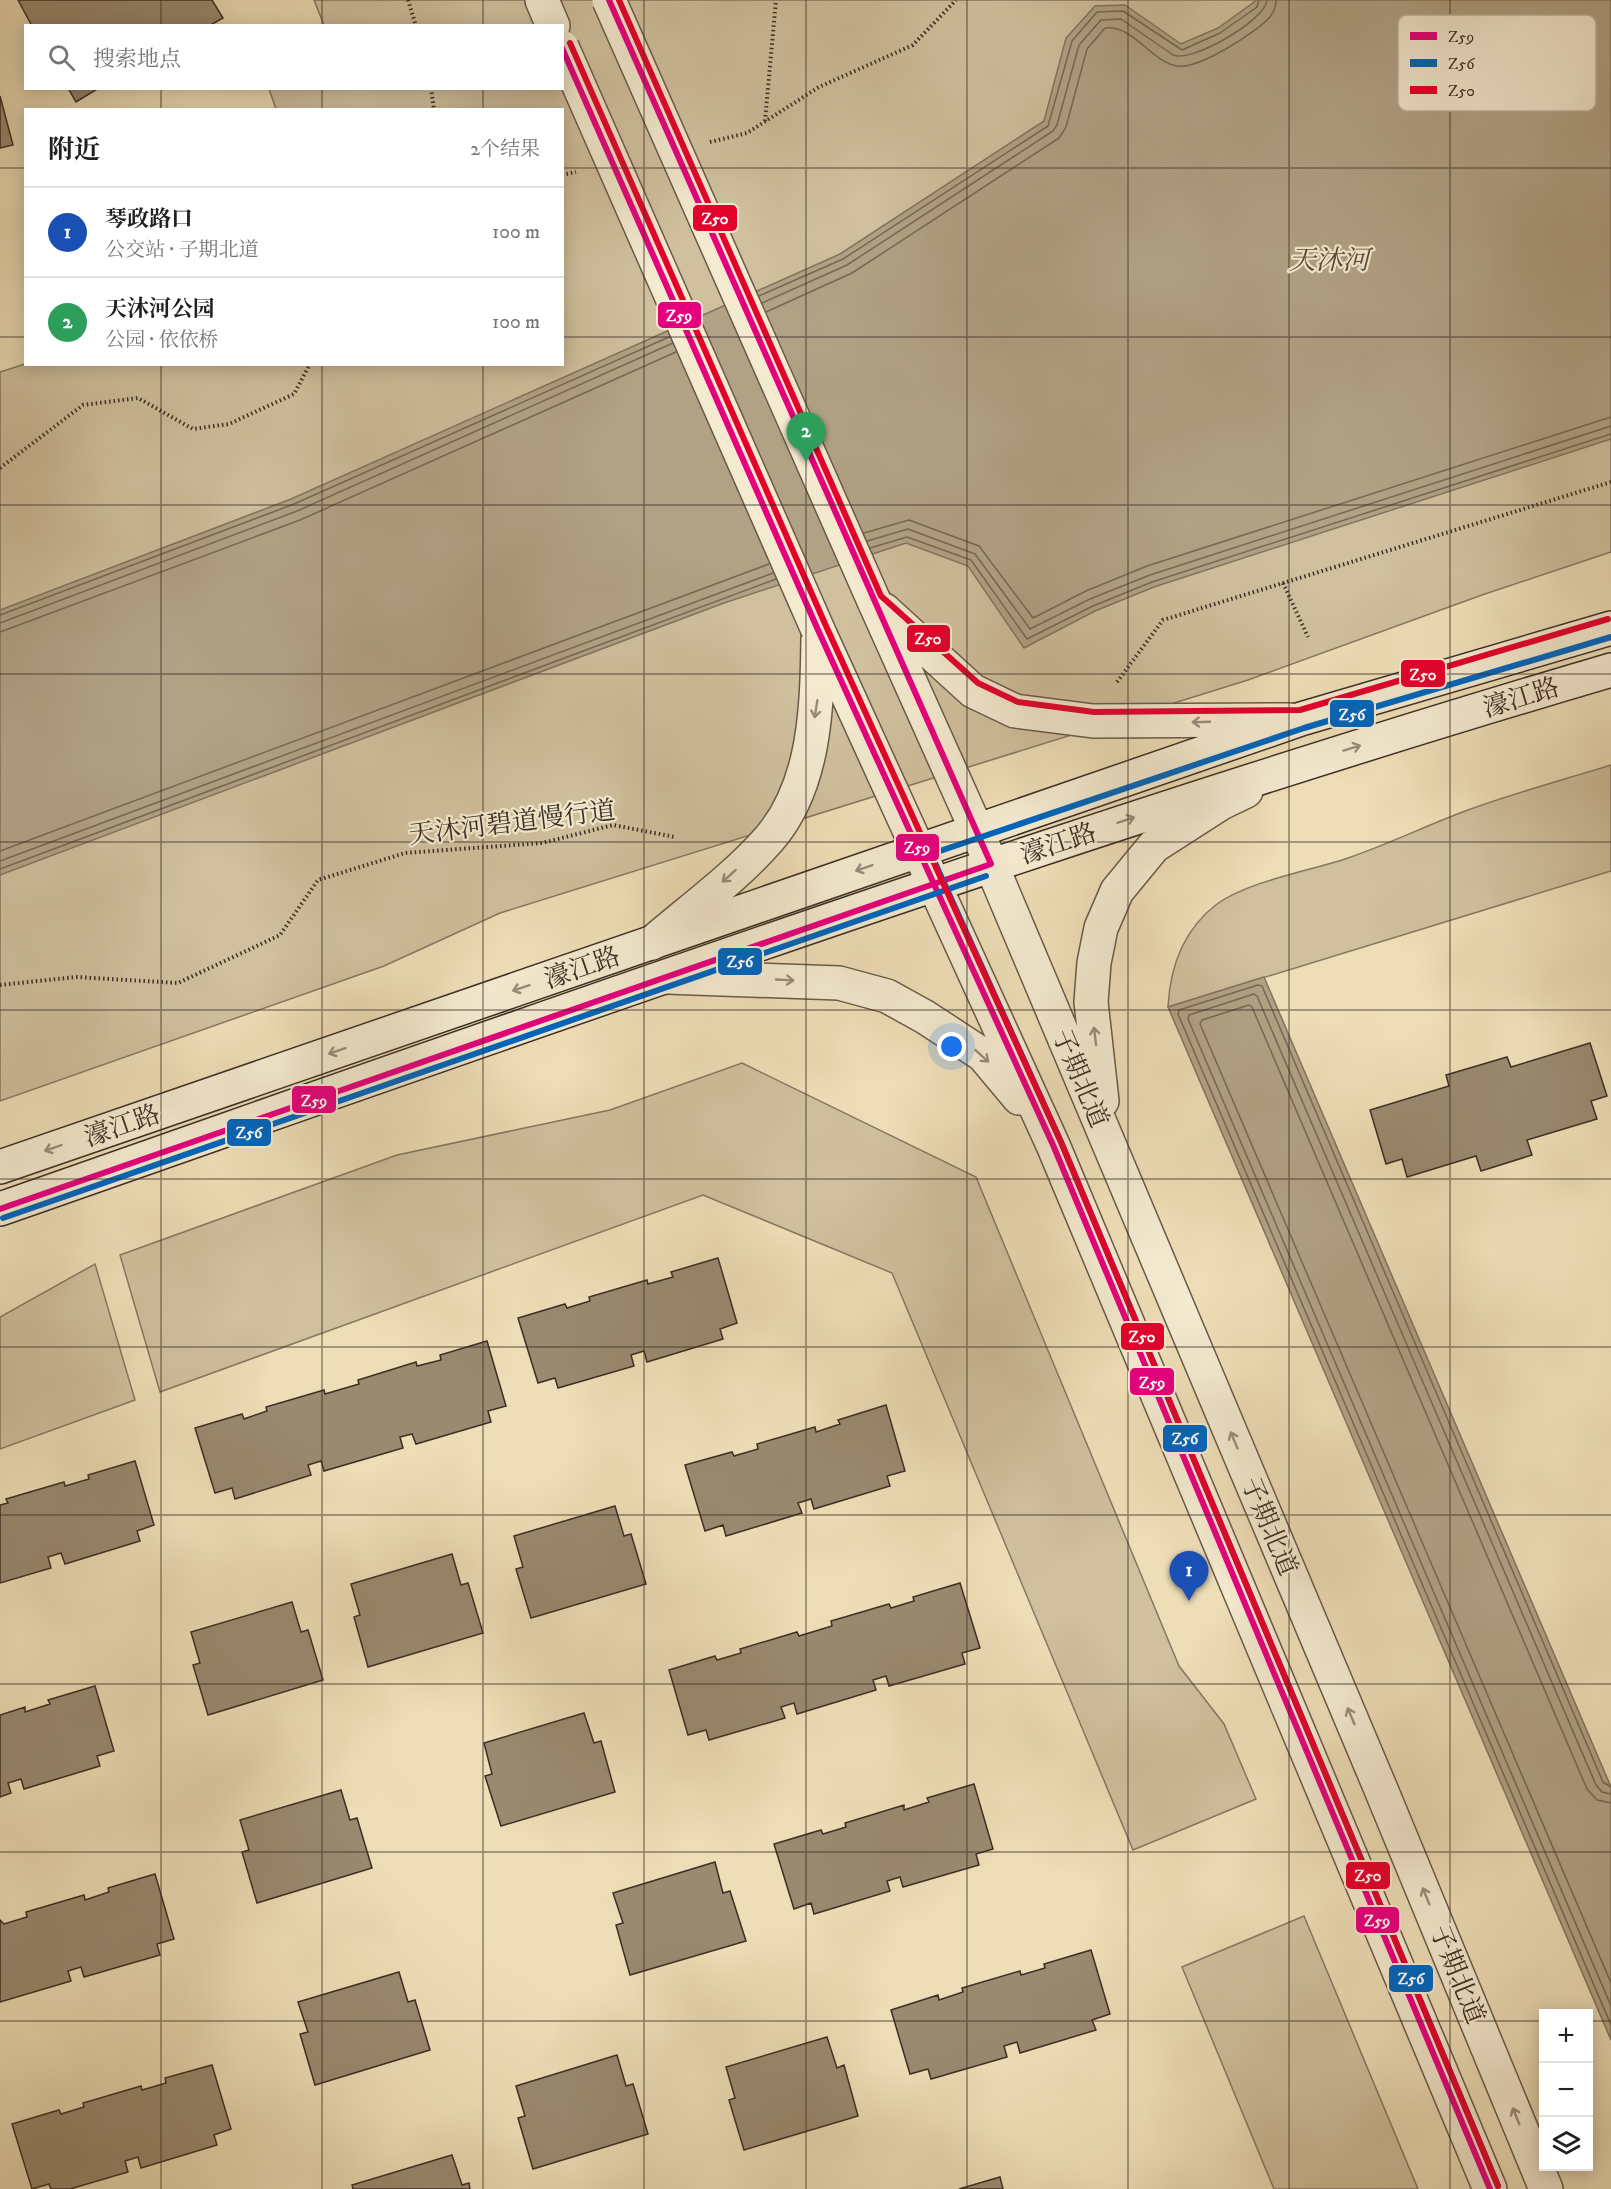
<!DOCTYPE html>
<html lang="zh">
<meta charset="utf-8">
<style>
:root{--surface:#fff;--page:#f2f2f2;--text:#202124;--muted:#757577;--line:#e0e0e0;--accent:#ea580c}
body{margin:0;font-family:"IM FELL DW Pica","Noto Serif SC",serif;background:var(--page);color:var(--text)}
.controls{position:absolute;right:18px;bottom:18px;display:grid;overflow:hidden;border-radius:0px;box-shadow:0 3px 15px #0003}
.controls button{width:54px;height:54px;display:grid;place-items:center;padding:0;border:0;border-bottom:2px solid var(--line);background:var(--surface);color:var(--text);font:30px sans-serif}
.you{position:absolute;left:952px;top:1047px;width:21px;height:21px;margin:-15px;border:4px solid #fff;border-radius:50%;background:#1a73e8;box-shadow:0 0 0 9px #1a73e833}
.badge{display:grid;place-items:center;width:39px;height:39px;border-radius:50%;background:var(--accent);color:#fff;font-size:20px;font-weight:700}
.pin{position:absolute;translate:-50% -50px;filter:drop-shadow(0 2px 3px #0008)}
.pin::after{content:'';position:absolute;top:32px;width:21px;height:18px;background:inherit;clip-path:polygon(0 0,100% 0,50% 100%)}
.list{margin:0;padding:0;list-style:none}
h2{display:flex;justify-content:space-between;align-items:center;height:78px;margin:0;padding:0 24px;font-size:26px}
h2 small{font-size:20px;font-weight:400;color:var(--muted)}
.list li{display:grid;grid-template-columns:39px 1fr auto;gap:18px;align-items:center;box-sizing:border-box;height:90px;padding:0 24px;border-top:2px solid var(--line)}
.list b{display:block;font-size:22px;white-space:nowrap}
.list p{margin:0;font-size:20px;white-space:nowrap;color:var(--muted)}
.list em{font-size:20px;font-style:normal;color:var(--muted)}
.icon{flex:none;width:33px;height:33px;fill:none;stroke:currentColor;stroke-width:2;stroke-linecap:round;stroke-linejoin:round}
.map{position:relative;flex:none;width:1611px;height:2189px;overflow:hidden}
.search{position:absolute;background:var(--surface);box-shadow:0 3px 15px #0003;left:24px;top:24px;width:540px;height:66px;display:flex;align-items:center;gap:15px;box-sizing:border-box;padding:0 21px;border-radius:0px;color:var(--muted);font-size:22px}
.panel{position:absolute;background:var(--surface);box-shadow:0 3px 15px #0003;left:24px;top:108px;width:540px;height:258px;border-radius:0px}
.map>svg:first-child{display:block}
</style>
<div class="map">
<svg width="1611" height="2189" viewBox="0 0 1611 2189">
<rect width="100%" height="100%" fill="#eedeb7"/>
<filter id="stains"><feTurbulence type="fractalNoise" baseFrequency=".00333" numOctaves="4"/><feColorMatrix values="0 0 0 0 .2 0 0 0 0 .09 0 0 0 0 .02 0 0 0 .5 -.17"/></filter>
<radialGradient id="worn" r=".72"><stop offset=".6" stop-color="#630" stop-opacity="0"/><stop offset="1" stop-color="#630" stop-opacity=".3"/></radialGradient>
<!-- green -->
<path fill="#d0c09e" stroke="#867761" stroke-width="1.5" d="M314 0H1611V552L1482 595 1248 680 500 913 384 966 0 1101V372L25 364H562V110L276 109 269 89 562 88V26L324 25Z
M1611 765V871L1168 1007C1170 966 1183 930 1217 904 1247 882 1308 871 1345 859 1387 845 1427 825 1468 810 1514 793 1563 780 1611 765Z
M742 1063 976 1177 1179 1666 1224 1724 1256 1799 1133 1850 892 1273 703 1195 160 1392 120 1255 397 1155 610 1110Z
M95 1264 135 1400 0 1449V1317Z
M1304 1916 1418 2189H1274L1182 1967Z"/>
<!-- water -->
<path fill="#b1a285" stroke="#82745e" stroke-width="1.5" d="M1257 0H1611V439L1154 587 1095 611 1024 648 968 566 906 543 724 603 0 875V610L291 499 840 254 1044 121 1066 38 1095 6 1125 5 1181 44 1218 28Z
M1264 977 1611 1787V2040L1168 1007Z"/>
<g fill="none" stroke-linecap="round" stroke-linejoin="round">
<!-- shore -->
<path stroke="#766854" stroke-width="1.5" d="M759 296 843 259 1048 126 1072 41 1097 12 1123 11 1182 50 1220 33 1257 7 1259 0
M762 303 847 265 1053 131 1057 125 1079 45 1101 20 1121 19 1173 55C1192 63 1266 20 1267 0
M766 312 852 273 1059 138 1066 127 1087 49 1105 28C1134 25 1150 61 1177 66 1197 70 1256 33 1270 17 1274 12 1276 6 1276 0
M864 533 909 520 979 546 1033 618 1086 591 1147 566 1611 417
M867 541 908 529 975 554 1030 629 1090 599 1150 575 1611 426
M870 548 907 537 971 560 1027 639 1093 606 1152 582 1611 434
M0 615 294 504 669 337
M0 623 297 511 673 343
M0 632 300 520 676 352
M0 851 769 564
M0 861 773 573
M0 869 776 579
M1611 1787 1603 1782 1262 986 1258 985 1179 1010 1178 1014 1611 2025
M1611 1794 1602 1792 1596 1785 1257 996 1254 994 1189 1015 1188 1019 1611 2006
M1611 1803 1597 1800 1587 1789 1252 1007 1249 1005 1202 1020 1200 1024 1611 1983"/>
</g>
<!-- building -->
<path fill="#998a70" stroke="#3c2e24" stroke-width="1.5" d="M18 0H212L223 18 209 26H32Z
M68 88H99L76 102Z
M0 96 13 145 0 148Z
M1590 1043 1607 1096 1591 1101 1597 1119 1527 1140 1532 1155 1481 1171 1476 1156 1407 1177 1402 1159 1386 1164 1370 1110 1449 1086 1446 1075 1507 1057 1511 1067Z
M718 1258 737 1323 720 1329 723 1339 647 1362 644 1351 631 1355 634 1366 558 1388 555 1378 538 1383 518 1318 565 1304 567 1308 590 1301 589 1297 647 1280 648 1284 673 1277 671 1272Z
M487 1341 506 1406 488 1411 491 1422 416 1444 412 1434 400 1437 403 1448 324 1471 321 1461 308 1465 311 1475 235 1499 232 1488 215 1493 195 1428 242 1414 244 1419 267 1411 266 1407 324 1390 325 1394 359 1384 358 1380 416 1362 417 1366 441 1360 440 1355Z
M886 1405 905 1471 887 1476 890 1486 814 1509 811 1499 798 1503 802 1513 726 1536 723 1525 705 1531 685 1465 732 1452 734 1456 758 1449 757 1444 815 1427 816 1432 840 1424 838 1420Z
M135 1461 154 1525 137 1531 140 1541 65 1564 61 1553 48 1557 51 1568 0 1583V1505L8 1503 6 1499 64 1482 65 1486 89 1479 88 1475Z
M615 1506 624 1536 631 1534 646 1584 531 1618 516 1569 523 1567 514 1536Z
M452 1554 461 1585 468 1583 483 1633 368 1667 354 1617 360 1615 351 1584Z
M960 1583 980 1648 962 1653 965 1664 889 1686 886 1676 873 1680 876 1690 797 1714 794 1703 781 1707 785 1718 709 1740 706 1730 688 1735 669 1670 715 1656 717 1660 741 1653 740 1649 797 1632 799 1636 832 1626 831 1621 889 1604 891 1608 914 1601 913 1597Z
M292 1602 301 1632 308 1630 323 1680 208 1715 193 1665 200 1663 191 1632Z
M95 1686 114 1751 97 1756 100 1766 24 1789 21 1779 8 1783 11 1793 0 1797V1715L25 1707V1712L50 1704 48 1700Z
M584 1713 594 1743 601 1741 615 1792 501 1826 485 1776 492 1774 484 1743Z
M974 1784 993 1849 976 1854 979 1865 903 1887 900 1877 887 1881 890 1891 814 1914 811 1903 794 1909 774 1844 821 1830 823 1834 846 1827 845 1823 904 1805V1810L929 1802 927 1798Z
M341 1790 350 1820 357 1818 372 1868 257 1903 242 1852 249 1850 240 1820Z
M715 1862 723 1893 730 1891 746 1941 630 1975 616 1925 623 1923 613 1893Z
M155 1874 174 1939 157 1944 160 1955 84 1977 81 1967 68 1971 71 1981 0 2002V1920L4 1924 27 1917 26 1912 84 1895 85 1900 109 1892 108 1888Z
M1091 1950 1110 2014 1092 2020 1096 2030 1020 2053 1017 2042 1004 2046 1007 2057 931 2079 928 2069 910 2074 891 2010 938 1995 939 2000 963 1992 962 1988 1020 1971 1021 1975 1045 1968 1044 1964Z
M399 1972 408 2002 415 2000 430 2050 315 2085 300 2034 308 2032 298 2002Z
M827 2037 837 2068 844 2065 858 2116 744 2150 729 2100 735 2098 726 2067Z
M617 2055 626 2086 633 2084 648 2134 533 2169 518 2118 525 2116 516 2086Z
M212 2065 231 2129 214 2135 217 2145 141 2168 138 2157 125 2161 128 2172 70 2189H51L49 2184 32 2189 12 2124 59 2110 61 2114 84 2107 83 2103 141 2086 142 2090 166 2083 165 2078Z
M452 2155 462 2185 469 2183 470 2189H353L352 2185Z
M1000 2177 1003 2189H959Z"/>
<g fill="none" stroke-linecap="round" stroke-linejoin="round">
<defs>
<path id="tertiary" d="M542 0 553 26
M874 601 977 831 1380 1787 1546 2189
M884 610 973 691 1015 711 1093 721 1291 720
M818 630 1053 1145 1490 2189
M652 943C690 910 735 878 769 839 816 785 817 705 818 638
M666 977 839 983 887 996 925 1017 983 1055 1019 1098
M1102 1101 1091 1002 1094 963 1101 928 1117 891 1154 846 1221 803 1246 791"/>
<path id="secondary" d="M0 1167 1301 719 1611 628
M0 1209C535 1022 1067 830 1611 670"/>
</defs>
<!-- tertiary casing -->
<use href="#tertiary" stroke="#685a49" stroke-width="36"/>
<!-- secondary casing -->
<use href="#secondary" stroke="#3c2e24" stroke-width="36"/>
<!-- path -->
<path stroke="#3c2e24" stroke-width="4" stroke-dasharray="1.5 3" stroke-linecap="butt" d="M408 0 416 26
M431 88 434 110
M765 121 776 0
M710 142 747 133 819 87 913 45 956 0
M562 175 576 172
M0 468 83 405 138 398 193 429 229 424 294 394 310 364
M1283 583 1308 637
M1117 682 1163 620 1611 482
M0 985 76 977 178 983 280 935 318 880 405 853 542 843 613 825 675 837"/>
<!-- tertiary -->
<use href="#tertiary" stroke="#f4ead0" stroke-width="33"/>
<!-- secondary -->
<use href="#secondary" stroke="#f4ead0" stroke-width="33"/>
<defs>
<path id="tertiary-bridge" d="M609 0 874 601
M562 47 818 630"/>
</defs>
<!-- tertiary-bridge casing -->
<use href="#tertiary-bridge" stroke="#685a49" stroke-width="36" stroke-linecap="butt"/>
<!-- tertiary-bridge -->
<use href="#tertiary-bridge" stroke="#f4ead0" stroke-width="33"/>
<defs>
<path id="bus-1" d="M562 48 818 630 1053 1145 1490 2189
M0 1209 991 864 609 0"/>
<path id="bus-2" d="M3 1218 986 876
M1498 2186 1061 1142 931 854 1304 728 1611 637"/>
<path id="bus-3" d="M619 0 881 596 978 683 1018 702 1094 712 1300 710 1608 619
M570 43 826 626 1061 1142 1498 2186"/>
</defs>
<!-- bus-1 casing -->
<use href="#bus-1" stroke="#f4ead0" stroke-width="10"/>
<!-- bus-2 casing -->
<use href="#bus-2" stroke="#f4ead0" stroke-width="10"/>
<!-- bus-3 casing -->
<use href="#bus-3" stroke="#f4ead0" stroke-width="10"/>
<!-- bus-1 -->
<use href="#bus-1" stroke="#e5007d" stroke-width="6"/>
<!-- bus-2 -->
<use href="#bus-2" stroke="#0065bd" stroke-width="6"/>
<!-- bus-3 -->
<use href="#bus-3" stroke="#e4002b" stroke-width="6"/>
</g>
<!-- one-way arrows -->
<defs><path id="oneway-shaft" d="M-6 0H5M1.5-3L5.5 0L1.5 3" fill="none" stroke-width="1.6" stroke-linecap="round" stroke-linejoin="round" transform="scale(1.5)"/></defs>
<g stroke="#988c7a">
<use href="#oneway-shaft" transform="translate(816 709) rotate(99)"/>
<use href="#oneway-shaft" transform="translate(1201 722) rotate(178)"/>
<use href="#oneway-shaft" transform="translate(1352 748) rotate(-17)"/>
<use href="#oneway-shaft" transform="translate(1126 820) rotate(-18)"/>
<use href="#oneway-shaft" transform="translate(864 868) rotate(161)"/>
<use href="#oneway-shaft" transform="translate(729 876) rotate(138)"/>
<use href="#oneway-shaft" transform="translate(785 980) rotate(3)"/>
<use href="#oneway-shaft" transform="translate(521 988) rotate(161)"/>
<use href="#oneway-shaft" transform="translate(1095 1036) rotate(-97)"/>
<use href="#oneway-shaft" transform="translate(337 1051) rotate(161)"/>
<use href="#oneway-shaft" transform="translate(982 1056) rotate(42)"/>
<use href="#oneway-shaft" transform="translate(53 1148) rotate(161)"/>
<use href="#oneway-shaft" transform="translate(1234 1440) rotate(-113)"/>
<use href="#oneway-shaft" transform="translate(1351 1716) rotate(-113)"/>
<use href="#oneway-shaft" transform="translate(1426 1896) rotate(-112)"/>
<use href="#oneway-shaft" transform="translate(1516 2116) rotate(-112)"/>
</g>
<!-- grid -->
<path fill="none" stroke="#3c2e24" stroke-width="1.5" stroke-opacity="0.55" d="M161 0V26M322 0V26M483 0V26M644 0V2189M806 0V2189M967 0V2189M1128 0V2189M1289 0V2189M1450 0V2189M161 88V110M322 88V110M483 88V110M0 168H26M562 168H1611M0 337H26M562 337H1611M161 364V2189M322 364V2189M483 364V2189M0 505H1611M0 674H1611M0 842H1611M0 1010H1611M0 1179H1611M0 1347H1611M0 1515H1611M0 1684H1611M0 1852H1611M0 2021H1544M1588 2021H1611"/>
<g text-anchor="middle" stroke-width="4.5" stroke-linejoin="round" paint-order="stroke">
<!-- street labels -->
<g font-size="26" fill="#3c2e24" stroke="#f4ead0">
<text transform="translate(1521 697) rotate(-17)" y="9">濠江路</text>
<text transform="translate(512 822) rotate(-7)" y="9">天沐河碧道慢行道</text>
<text transform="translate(1058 843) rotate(-18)" y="9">濠江路</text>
<text transform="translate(582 967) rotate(-19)" y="9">濠江路</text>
<text transform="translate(1081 1078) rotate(67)" y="9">子期北道</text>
<text transform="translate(122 1125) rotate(-19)" y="9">濠江路</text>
<text transform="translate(1270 1526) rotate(67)" y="9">子期北道</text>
<text transform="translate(1458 1974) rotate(68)" y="9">子期北道</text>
</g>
<!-- water labels -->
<g font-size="27" font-style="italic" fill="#594b3c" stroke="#f4ead0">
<text x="1329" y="269">天沐河</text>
</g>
</g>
<!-- legend -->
<rect x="1398" y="15" width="198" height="96" rx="9" fill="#f4ead0" stroke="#bdb29c" stroke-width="1.5"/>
<rect x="1410" y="32" width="27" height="8" fill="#e5007d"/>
<rect x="1410" y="59" width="27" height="8" fill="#0065bd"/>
<rect x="1410" y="86" width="27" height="8" fill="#e4002b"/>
<g font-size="16" fill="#3c2e24">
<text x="1448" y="42">Z59</text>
<text x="1448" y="69">Z56</text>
<text x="1448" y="96">Z50</text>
</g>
<g stroke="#f4ead0" stroke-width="2">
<rect x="692" y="204" width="46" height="28" rx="6" fill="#e4002b"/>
<rect x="657" y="301" width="45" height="28" rx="6" fill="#e5007d"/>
<rect x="906" y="624" width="45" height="29" rx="6" fill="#e4002b"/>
<rect x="1400" y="659" width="46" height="29" rx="6" fill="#e4002b"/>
<rect x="1329" y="699" width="46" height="29" rx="6" fill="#0065bd"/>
<rect x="895" y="833" width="45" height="29" rx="6" fill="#e5007d"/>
<rect x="717" y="947" width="46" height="29" rx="6" fill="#0065bd"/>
<rect x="291" y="1085" width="46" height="29" rx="6" fill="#e5007d"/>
<rect x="226" y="1118" width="46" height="29" rx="6" fill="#0065bd"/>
<rect x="1120" y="1322" width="45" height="29" rx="6" fill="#e4002b"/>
<rect x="1129" y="1367" width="46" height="29" rx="6" fill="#e5007d"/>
<rect x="1162" y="1424" width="46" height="29" rx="6" fill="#0065bd"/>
<rect x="1345" y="1861" width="46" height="29" rx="6" fill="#e4002b"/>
<rect x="1355" y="1906" width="45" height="28" rx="6" fill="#e5007d"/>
<rect x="1388" y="1964" width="46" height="29" rx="6" fill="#0065bd"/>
</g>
<g font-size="16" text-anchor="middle" font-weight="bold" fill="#fff">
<text x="715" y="224">Z50</text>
<text x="679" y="321">Z59</text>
<text x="928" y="644">Z50</text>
<text x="1423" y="680">Z50</text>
<text x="1352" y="720">Z56</text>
<text x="917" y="853">Z59</text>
<text x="740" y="967">Z56</text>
<text x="314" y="1106">Z59</text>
<text x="249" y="1138">Z56</text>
<text x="1142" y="1342">Z50</text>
<text x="1152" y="1388">Z59</text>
<text x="1185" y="1444">Z56</text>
<text x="1368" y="1881">Z50</text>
<text x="1377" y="1926">Z59</text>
<text x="1411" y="1984">Z56</text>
</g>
<rect width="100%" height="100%" filter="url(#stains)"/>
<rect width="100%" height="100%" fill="url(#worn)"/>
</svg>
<div class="controls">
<button>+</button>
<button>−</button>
<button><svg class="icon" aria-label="layers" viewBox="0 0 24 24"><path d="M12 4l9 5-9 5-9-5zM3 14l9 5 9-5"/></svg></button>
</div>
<div class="you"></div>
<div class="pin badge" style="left:1189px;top:1601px;background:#1a4fb4">1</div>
<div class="pin badge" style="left:806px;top:462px;background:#2e9e5b">2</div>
<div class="search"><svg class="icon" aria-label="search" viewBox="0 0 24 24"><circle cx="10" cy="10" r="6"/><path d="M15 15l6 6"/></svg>搜索地点</div>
<section class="panel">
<h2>附近<small>2个结果</small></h2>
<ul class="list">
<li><span class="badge" style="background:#1a4fb4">1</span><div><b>琴政路口</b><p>公交站 · 子期北道</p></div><em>100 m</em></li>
<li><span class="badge" style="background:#2e9e5b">2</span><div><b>天沐河公园</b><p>公园 · 依依桥</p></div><em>100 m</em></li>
</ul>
</section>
</div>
